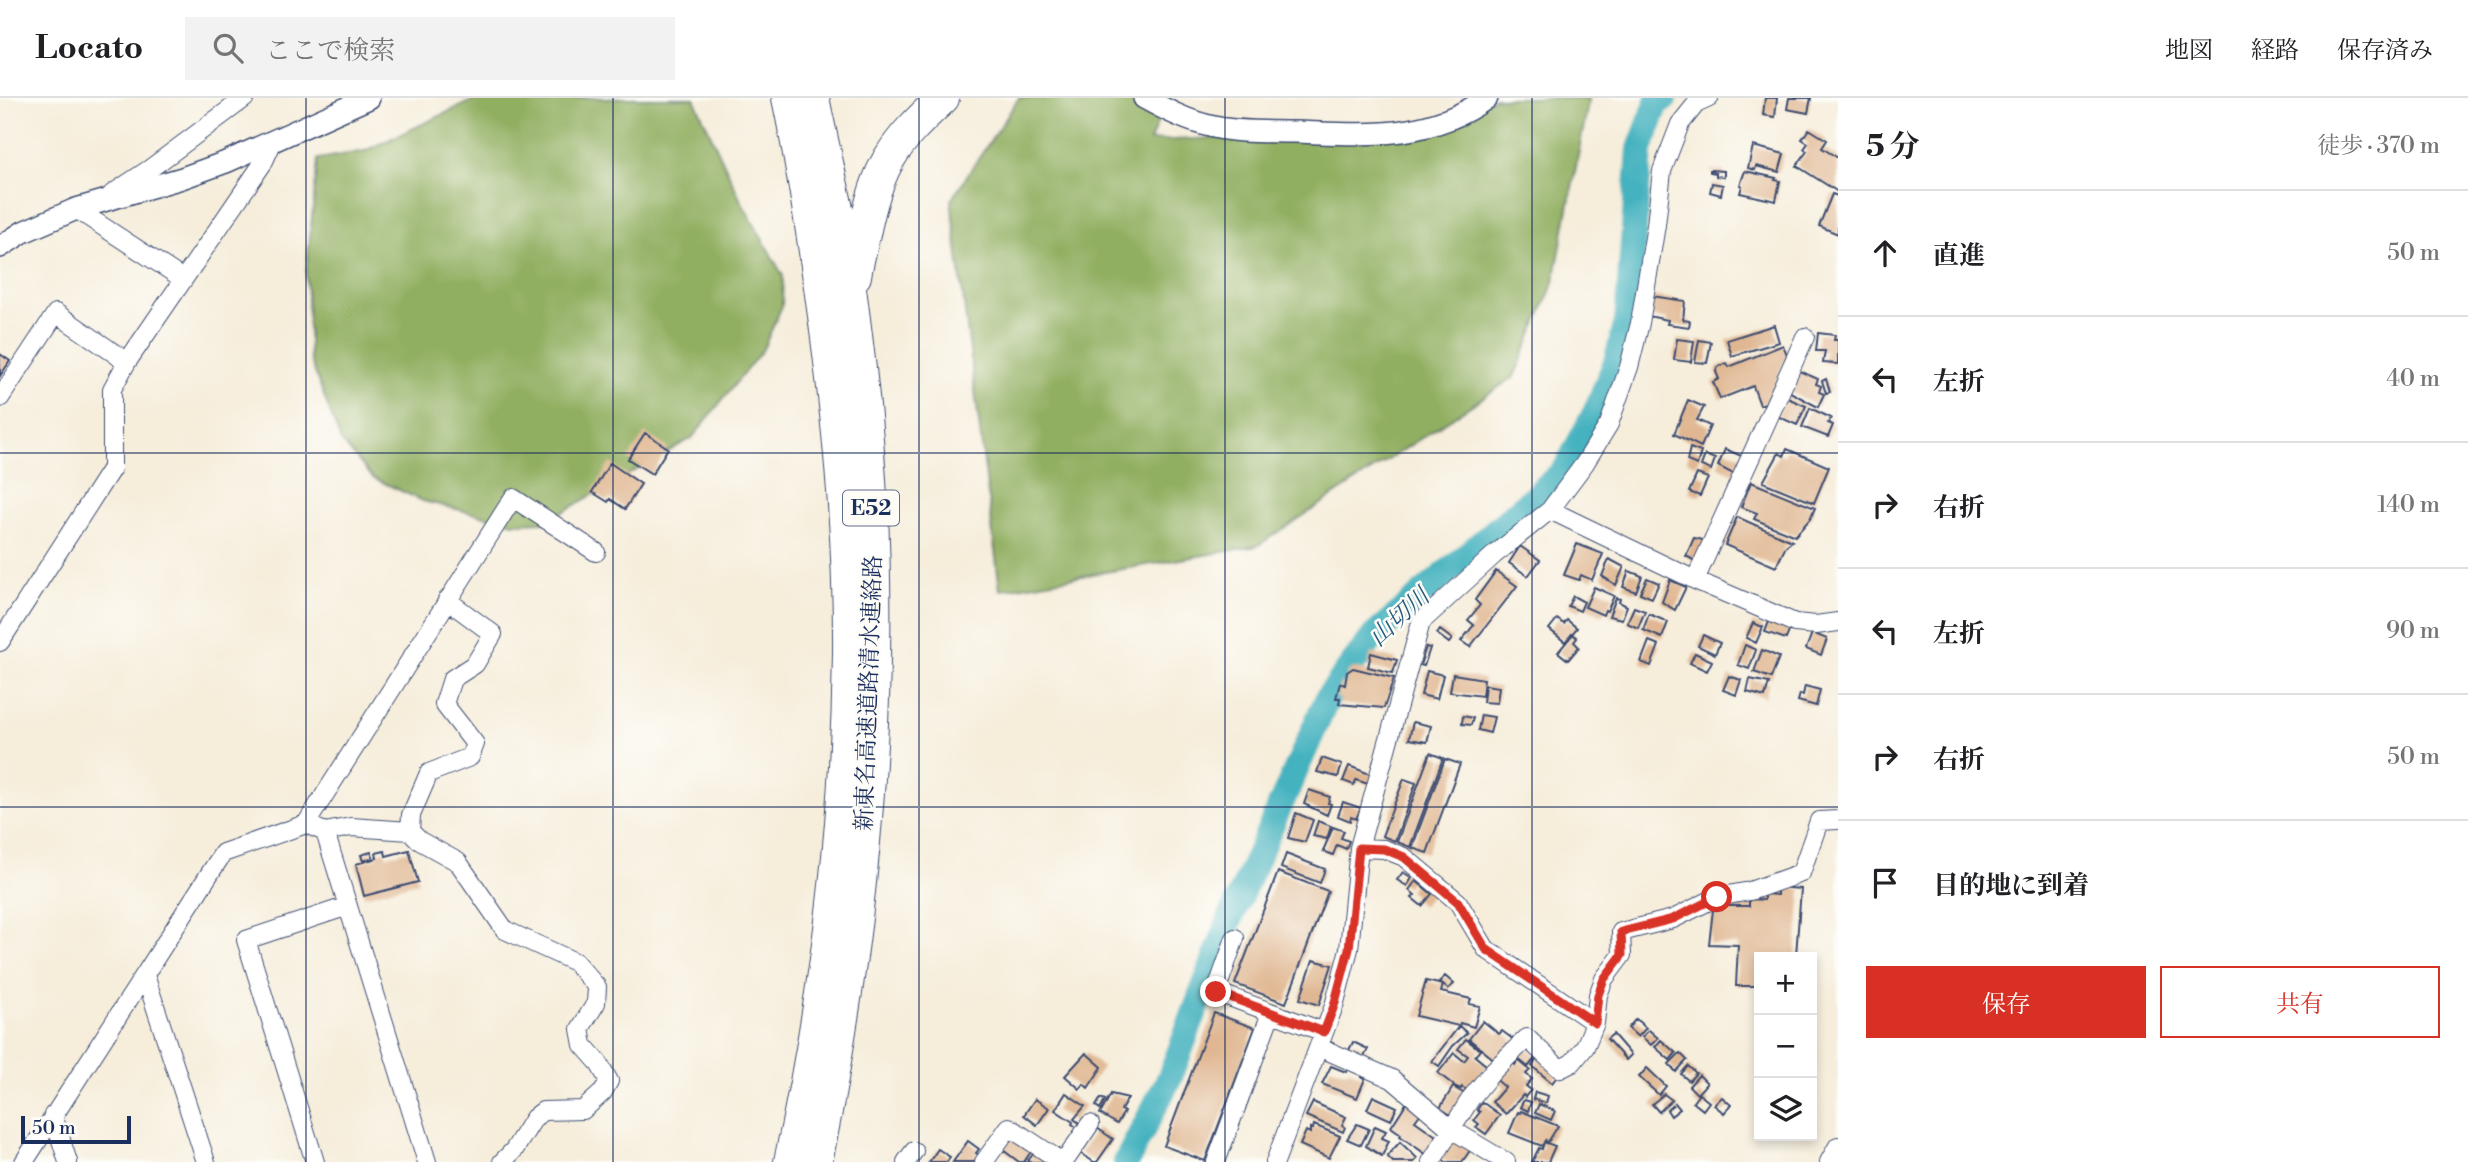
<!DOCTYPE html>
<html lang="ja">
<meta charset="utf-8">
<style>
:root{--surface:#fff;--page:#f2f2f2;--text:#202124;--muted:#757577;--line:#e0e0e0;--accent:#d93025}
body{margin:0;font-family:"Libre Bodoni","Noto Serif JP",serif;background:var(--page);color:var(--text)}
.controls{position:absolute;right:21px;bottom:21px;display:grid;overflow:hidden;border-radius:0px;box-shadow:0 4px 10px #0003}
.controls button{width:63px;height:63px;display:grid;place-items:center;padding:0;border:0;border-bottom:2px solid var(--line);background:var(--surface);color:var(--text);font:35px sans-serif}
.scale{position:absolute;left:21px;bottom:18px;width:110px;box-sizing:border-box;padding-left:7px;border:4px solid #1b2f5e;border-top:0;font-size:19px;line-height:24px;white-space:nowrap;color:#1b2f5e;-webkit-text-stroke:5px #fdfcf7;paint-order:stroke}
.stop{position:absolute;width:21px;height:21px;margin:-16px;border:5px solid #d93025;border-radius:50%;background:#fff}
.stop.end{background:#d93025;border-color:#fff;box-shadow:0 2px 7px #0008}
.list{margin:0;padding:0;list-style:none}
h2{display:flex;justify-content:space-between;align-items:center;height:91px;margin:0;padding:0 28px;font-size:30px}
h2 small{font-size:23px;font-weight:400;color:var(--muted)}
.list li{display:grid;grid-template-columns:46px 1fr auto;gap:21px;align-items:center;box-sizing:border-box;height:126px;padding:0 28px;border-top:2px solid var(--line)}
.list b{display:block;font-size:26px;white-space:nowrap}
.list em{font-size:23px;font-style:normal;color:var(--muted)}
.actions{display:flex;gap:14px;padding:21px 28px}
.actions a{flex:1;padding:16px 0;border:2px solid var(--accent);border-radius:0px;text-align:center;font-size:24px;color:var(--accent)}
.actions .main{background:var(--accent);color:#fff}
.icon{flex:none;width:38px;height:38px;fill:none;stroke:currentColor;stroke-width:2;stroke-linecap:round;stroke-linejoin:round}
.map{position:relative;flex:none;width:1838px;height:1064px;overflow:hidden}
header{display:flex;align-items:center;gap:42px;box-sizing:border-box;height:98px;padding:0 35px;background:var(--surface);border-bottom:2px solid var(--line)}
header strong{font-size:33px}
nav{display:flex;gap:38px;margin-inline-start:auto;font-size:24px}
.search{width:490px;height:63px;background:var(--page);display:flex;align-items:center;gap:18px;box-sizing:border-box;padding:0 24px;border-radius:0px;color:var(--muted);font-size:26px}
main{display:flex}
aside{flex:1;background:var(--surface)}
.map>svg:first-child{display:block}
</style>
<header>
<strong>Locato</strong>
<div class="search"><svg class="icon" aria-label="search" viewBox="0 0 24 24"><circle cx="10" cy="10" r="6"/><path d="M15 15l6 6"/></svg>ここで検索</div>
<nav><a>地図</a><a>経路</a><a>保存済み</a></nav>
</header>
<main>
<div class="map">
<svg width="1838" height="1064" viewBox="0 0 1838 1064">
<rect width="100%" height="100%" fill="#fdfcf7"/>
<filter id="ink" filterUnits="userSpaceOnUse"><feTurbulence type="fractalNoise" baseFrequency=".0143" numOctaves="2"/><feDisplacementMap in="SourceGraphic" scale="14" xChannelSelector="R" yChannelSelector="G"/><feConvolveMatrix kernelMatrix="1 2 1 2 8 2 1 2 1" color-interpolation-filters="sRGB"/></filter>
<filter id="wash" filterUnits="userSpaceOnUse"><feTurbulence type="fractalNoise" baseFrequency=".00686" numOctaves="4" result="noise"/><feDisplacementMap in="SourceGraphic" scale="28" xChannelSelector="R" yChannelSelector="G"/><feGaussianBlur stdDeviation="1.57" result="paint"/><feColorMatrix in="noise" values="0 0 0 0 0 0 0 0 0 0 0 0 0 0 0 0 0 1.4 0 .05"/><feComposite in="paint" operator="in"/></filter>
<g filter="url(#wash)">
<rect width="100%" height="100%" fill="#f6edda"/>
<!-- forest -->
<path fill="#91af61" stroke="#566f60" stroke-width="2" d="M478 0H694L741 103 783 178 782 208 763 251 692 340 545 424 514 425 423 403 373 380 341 343 310 261 306 177 318 61 365 53Z
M1019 0H1167L1150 43 1418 31 1496 0H1589L1554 184 1514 279 1257 448 1000 492 951 102Z"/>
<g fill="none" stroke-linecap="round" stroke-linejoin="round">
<!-- river -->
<path stroke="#44b2bf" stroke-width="26" d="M1126 1064 1170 979 1230 821 1328 599 1374 538 1565 372 1596 313 1616 264 1627 224 1640 51 1657 5 1665 0"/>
</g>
<g id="blocks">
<!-- building -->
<path fill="#e0b792" d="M1765 0H1777L1775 19 1763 17Z
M1789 0H1811L1808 15 1787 11Z
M1809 31 1827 42 1822 50 1838 60V94L1797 68 1807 53 1804 51 1808 45 1802 41Z
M1753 48 1784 56 1779 74 1756 68 1755 72 1748 70Z
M1710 72 1724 73V79L1716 78V75L1710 74Z
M1745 73 1776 80 1775 82 1780 83 1776 103 1740 95 1742 88 1740 87Z
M1712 85 1723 87 1721 97 1710 94Z
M1832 96 1838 98V136L1819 128Z
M1652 198 1685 203 1683 222 1690 223 1689 229 1667 226 1668 222 1648 218Z
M1774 227 1779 244 1732 258 1727 242Z
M1818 235 1835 237 1834 242H1838V266L1823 265 1825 253H1816Z
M1677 241 1694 243 1691 264 1674 262Z
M1699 242 1711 244 1707 265 1695 264Z
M1783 247 1787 257 1768 304 1760 307 1753 288 1720 301 1713 284 1719 281 1716 274 1717 269 1727 265 1729 269Z
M0 256 10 263 0 278Z
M1797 272 1818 281 1816 286 1821 288 1819 294 1824 296 1818 309 1790 294Z
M1826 281 1830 294 1826 295 1822 283Z
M1785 299 1806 308 1797 327 1777 318Z
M1688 302 1704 309 1697 322 1710 328 1701 349 1674 336Z
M1810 310 1831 320 1828 325 1833 327 1828 339 1802 329Z
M645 335 668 350 652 376 628 361Z
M1690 350 1701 354 1697 367 1687 363Z
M1725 351 1744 359 1735 377 1718 368Z
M1787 351 1829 369 1814 405 1763 384 1779 355 1784 358Z
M1705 357 1715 361 1711 372 1701 368Z
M610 365 641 386 625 411 610 401 608 404 592 394Z
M1697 376 1708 380 1700 398 1689 394Z
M1751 384 1815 410 1810 421 1795 438 1754 421 1757 415 1741 409Z
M1737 419 1792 443 1786 448 1776 469 1725 447Z
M1694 440 1707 443 1697 464 1686 458Z
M1577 446 1603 456 1592 482 1581 477 1579 482 1564 477Z
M1520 448 1540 462 1528 478 1509 465Z
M1609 461 1624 469 1616 487 1602 478Z
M1496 473 1517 488 1470 549 1461 543 1474 527 1468 522 1480 507 1475 502Z
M1629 473 1642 478 1636 494 1623 489Z
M1647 480 1659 485 1652 500 1640 495Z
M1670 482 1686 489 1675 512 1662 504Z
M1594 489 1614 498 1607 513 1605 512 1603 517 1585 509Z
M1573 498 1584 504 1580 513 1568 508Z
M1616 500 1620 501 1619 504 1627 508 1622 521 1609 518Z
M1634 509 1645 513 1638 530 1627 525Z
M1649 516 1668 524 1662 540 1643 532Z
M1557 521 1564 526 1567 522 1577 530 1565 544 1549 531Z
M1770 521 1791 528 1786 541 1765 534Z
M1753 525 1763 529 1756 545 1746 540Z
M1440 532 1452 541 1449 545 1437 536Z
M1812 535 1827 541 1821 557 1806 551Z
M1573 536 1577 540 1574 544 1579 549 1568 562 1558 554Z
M1703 537 1720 545 1715 556 1698 548Z
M1649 543 1659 547 1651 568 1641 564Z
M1745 547 1756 552 1749 571 1738 567Z
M1426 549 1430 550 1424 568 1420 567Z
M1762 552 1779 559 1771 580 1754 574Z
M1371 555 1397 562 1393 575 1368 569Z
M1695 555 1712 563 1707 573 1690 565Z
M1353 570 1394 580 1384 610 1339 606 1340 600H1336L1340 585 1345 587 1347 574Z
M1427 573 1443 577 1437 601 1421 597Z
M1453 576 1484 581 1482 598 1450 594Z
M1729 578 1741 582 1736 597 1723 592Z
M1750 581 1769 585 1765 599 1747 594Z
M1485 587 1499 589 1497 605 1483 604Z
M1805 588 1820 592 1816 608 1798 603 1800 596 1803 597Z
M1481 617 1494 619 1490 635 1478 632Z
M1463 618 1473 620 1471 627 1462 626Z
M1413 624 1431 628 1427 644 1409 641Z
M1430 655 1443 660 1410 749 1397 744Z
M1322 660 1342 667 1338 679 1317 674Z
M1445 661 1460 666 1427 755 1412 750Z
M1349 668 1375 678 1371 687 1356 682 1354 687 1343 683Z
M1404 681 1416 685 1395 743 1382 738Z
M1309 692 1330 699 1328 705 1331 706 1327 717 1304 706Z
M1343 704 1361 710 1356 721 1351 719 1350 723 1338 718Z
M1296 715 1313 722 1305 744 1288 740Z
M1318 723 1331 728 1327 741 1313 738Z
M1333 729 1344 733 1341 740 1349 743 1346 751 1337 747 1333 757 1323 753Z
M409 752 418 784 364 798 356 766 377 760 376 755 385 753 386 758Z
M371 754 373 760 363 763 361 757Z
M1286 756 1325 771 1320 785 1281 770Z
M1278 774 1328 793 1286 905 1235 886Z
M1403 774 1412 780 1407 788 1397 782Z
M1416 783 1432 796 1422 808 1412 800 1415 797 1409 792Z
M1777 789 1801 791 1796 857 1759 859V888H1736L1738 847 1709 846 1713 812H1722V808H1749V801L1764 802V796L1777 797Z
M1313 862 1332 867 1319 907 1300 901Z
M1445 878 1454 886 1448 891 1439 884Z
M1426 883 1443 887 1441 894 1471 901 1469 906 1480 908 1474 929 1460 925 1459 928 1467 935 1453 948 1439 968 1432 963 1459 928 1416 918Z
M1214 915 1255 930 1205 1063 1164 1048Z
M1636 921 1646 930 1638 939 1628 930Z
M1483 923 1499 936 1502 933 1514 942 1496 963 1469 941Z
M1649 932 1658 940 1651 947 1642 939Z
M1613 936 1631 957 1626 962 1607 941Z
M1466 941 1480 952 1475 958 1487 968 1468 993 1462 989 1461 991 1456 989 1438 975 1454 955 1464 963 1468 958 1458 951Z
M1661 942 1676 955 1670 962 1655 949Z
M1353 944 1368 951 1363 961 1348 954Z
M1524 951 1527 953 1529 951 1537 958 1528 969 1517 960Z
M1086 955 1102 969 1088 990 1084 986 1080 991 1065 978Z
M1680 955 1687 962 1676 974 1669 966Z
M1539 959 1559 976 1552 985 1532 968Z
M1509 961 1515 967 1518 962 1530 972 1526 976 1532 981 1526 988 1531 992 1525 999 1523 997 1506 1016 1492 1004 1505 989 1493 979Z
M1331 968 1346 974 1348 971 1362 977 1361 979 1365 981 1357 1000 1322 986Z
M1688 968 1696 975 1689 983 1681 976Z
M1647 970 1666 988 1659 997 1639 979Z
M1699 977 1707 985 1697 996 1689 988Z
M1453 989 1468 998 1454 1019 1440 1010Z
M1535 994 1548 998 1546 1005 1533 1001Z
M1066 995 1085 1008 1074 1021 1082 1027 1079 1031 1072 1026 1073 1024 1055 1012Z
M1111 996 1128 1000 1121 1012 1124 1014 1117 1026 1100 1016Z
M1664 996 1672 1002 1659 1014 1652 1006Z
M1699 996 1709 1004 1703 1012 1693 1004Z
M1373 998 1397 1009 1391 1022 1367 1011Z
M1722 999 1731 1007 1724 1015 1714 1007Z
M1101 1000 1105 1002 1100 1011 1096 1008Z
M1035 1001 1049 1010 1037 1027 1024 1017Z
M1409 1001 1424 1011 1415 1023 1439 1040 1427 1057 1400 1038 1401 1036 1391 1029Z
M1524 1002 1531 1004 1528 1013 1520 1009Z
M1313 1004 1346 1019 1342 1027 1345 1029 1343 1034 1306 1018Z
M1482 1004 1500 1017 1486 1036 1476 1029 1479 1026 1474 1022 1480 1014 1477 1012Z
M1675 1005 1680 1011 1671 1018 1667 1012Z
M1539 1006 1555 1013 1551 1022 1535 1015Z
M1521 1013 1558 1028 1548 1044 1545 1043 1546 1041 1542 1048 1509 1035 1518 1014 1520 1015Z
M1357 1026 1369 1031 1361 1047 1347 1041Z
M1314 1027 1340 1038 1329 1060 1300 1047 1306 1033 1310 1035V1030L1313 1031Z
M1375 1028 1386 1033 1382 1040 1389 1043 1382 1058 1366 1048Z
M1097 1030 1113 1041 1097 1064H1094L1080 1055Z
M1012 1039 1034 1049 1024 1064H1019L1003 1052Z
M1453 1040 1471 1051 1462 1064H1446L1440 1060Z
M968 1043 979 1051 976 1055 979 1057 974 1064H953Z
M1400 1044 1417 1060 1414 1064H1393L1387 1058Z
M1544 1044 1555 1048 1548 1064H1532L1539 1050 1542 1051Z
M938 1051 950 1059 947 1064H929Z
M1037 1051 1051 1064H1027Z"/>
</g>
</g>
<g filter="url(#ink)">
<use href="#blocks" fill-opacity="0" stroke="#3c4c71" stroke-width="2"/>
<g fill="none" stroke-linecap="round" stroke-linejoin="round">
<defs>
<path id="minor" d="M112 96 151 70 245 0
M76 111 183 181
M0 300 56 215 127 264
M1550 412 1695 482 1795 525 1816 527 1838 524
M1695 482 1805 239
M447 502 493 536 475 566 452 581 444 606 475 646 470 659 429 675 411 717 410 733 420 743 458 764 505 832 575 864 597 889 596 905 580 931 583 947 598 964 609 983 603 994 583 1012 543 1013 534 1020 514 1052 502 1064
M0 544 112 370V291L127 264 263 65 273 43
M306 726 325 734 427 1064
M325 734 351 729 410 733
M1359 750 1384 751 1404 759 1458 804 1486 851 1595 925
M1235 840 1216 894 1324 934
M145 877 206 1064
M1319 949 1392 981 1451 1031 1506 1064
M53 1017 68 1064
M24 1064 223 755 306 726 513 400 596 454
M315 1064 246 842 348 808
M906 1064 914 1053
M984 1064 1009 1029 1062 1064
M1064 1064 1090 1026
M1216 1064 1271 915
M1275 1064 1334 908 1349 851 1359 750 1421 524 1494 457 1550 412 1585 365 1609 326 1629 269 1640 225 1656 127 1662 73 1680 26 1696 6 1709 0
M1431 1064 1471 1000 1493 973 1527 940 1560 971 1572 965 1585 949 1595 925 1598 897 1604 881 1622 857 1621 834 1673 821 1717 799 1750 793 1801 775 1819 723 1838 722
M1829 1064 1838 1048"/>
<path id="tertiary" d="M1144 0C1166 12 1189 24 1214 29 1240 35 1268 33 1295 34 1363 36 1428 43 1487 0
M0 149 23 134 76 111 182 80 226 64 369 0"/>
<path id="motorway" d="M788 0C802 65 812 130 821 196 838 315 850 436 849 556 847 726 826 898 790 1064
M813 0C821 39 830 77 838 116 848 167 854 219 860 271 891 534 869 806 816 1064
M855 178C857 164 861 150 864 136 878 67 892 47 943 0"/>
</defs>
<!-- minor casing -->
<use href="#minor" stroke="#3c4c71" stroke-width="20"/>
<!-- tertiary casing -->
<use href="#tertiary" stroke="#3c4c71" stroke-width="24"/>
<!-- motorway casing -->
<use href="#motorway" stroke="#3c4c71" stroke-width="34"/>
<!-- minor -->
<use href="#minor" stroke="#fff" stroke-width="18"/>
<!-- tertiary -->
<use href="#tertiary" stroke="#fff" stroke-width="21"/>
<!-- motorway -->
<use href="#motorway" stroke="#fff" stroke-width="32"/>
</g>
</g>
<g fill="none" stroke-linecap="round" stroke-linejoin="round" filter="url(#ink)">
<!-- route -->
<path stroke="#d93025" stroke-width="9" d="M1216 894 1324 934 1334 908 1349 851 1359 750 1384 751 1404 759 1458 804 1486 851 1595 925 1598 897 1604 881 1622 857 1621 834 1673 821 1717 799"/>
</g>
<!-- grid -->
<path fill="none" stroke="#1b2f5e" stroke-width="2" stroke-opacity="0.55" d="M306 0V1064M613 0V1064M919 0V1064M1225 0V1064M1532 0V1064M0 355H1838M0 709H1838"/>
<g text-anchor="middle" stroke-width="5" stroke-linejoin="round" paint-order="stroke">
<!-- shield labels -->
<rect fill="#fdfcf7" stroke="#5f6c8c" stroke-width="2" x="843" y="392.5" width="56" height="35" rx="5"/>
<g font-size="21" font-weight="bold" fill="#1b2f5e">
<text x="871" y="417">E52</text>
</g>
<!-- street labels -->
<g font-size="23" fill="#1b2f5e" stroke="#fdfcf7">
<text transform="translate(868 595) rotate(-88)" y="8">新東名高速道路清水連絡路</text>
</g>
<!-- water labels -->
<g font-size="24" font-style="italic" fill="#295d80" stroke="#fdfcf7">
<text transform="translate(1399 519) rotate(-43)" y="8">山切川</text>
</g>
</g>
</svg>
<div class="controls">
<button>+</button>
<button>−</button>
<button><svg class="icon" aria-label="layers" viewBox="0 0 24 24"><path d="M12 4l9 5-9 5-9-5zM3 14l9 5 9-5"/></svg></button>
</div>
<div class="scale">50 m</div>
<div class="stop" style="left:1717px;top:799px"></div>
<div class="stop end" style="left:1216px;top:894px"></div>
</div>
<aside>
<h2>5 分<small>徒歩 · 370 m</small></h2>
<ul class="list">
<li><svg class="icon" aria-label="ahead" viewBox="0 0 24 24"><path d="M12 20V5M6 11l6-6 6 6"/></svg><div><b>直進</b></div><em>50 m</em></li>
<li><svg class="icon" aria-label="left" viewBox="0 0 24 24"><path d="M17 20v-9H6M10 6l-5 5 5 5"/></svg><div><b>左折</b></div><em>40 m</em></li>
<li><svg class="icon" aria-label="right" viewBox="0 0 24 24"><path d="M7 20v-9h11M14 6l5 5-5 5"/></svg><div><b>右折</b></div><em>140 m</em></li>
<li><svg class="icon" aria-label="left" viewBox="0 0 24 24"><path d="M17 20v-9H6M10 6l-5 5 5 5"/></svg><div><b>左折</b></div><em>90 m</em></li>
<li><svg class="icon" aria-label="right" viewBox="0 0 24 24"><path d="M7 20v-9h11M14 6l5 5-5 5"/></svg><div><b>右折</b></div><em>50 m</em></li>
<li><svg class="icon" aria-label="arrive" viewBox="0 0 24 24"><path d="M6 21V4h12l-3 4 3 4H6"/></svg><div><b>目的地に到着</b></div></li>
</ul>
<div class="actions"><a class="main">保存</a><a>共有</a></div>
</aside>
</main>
